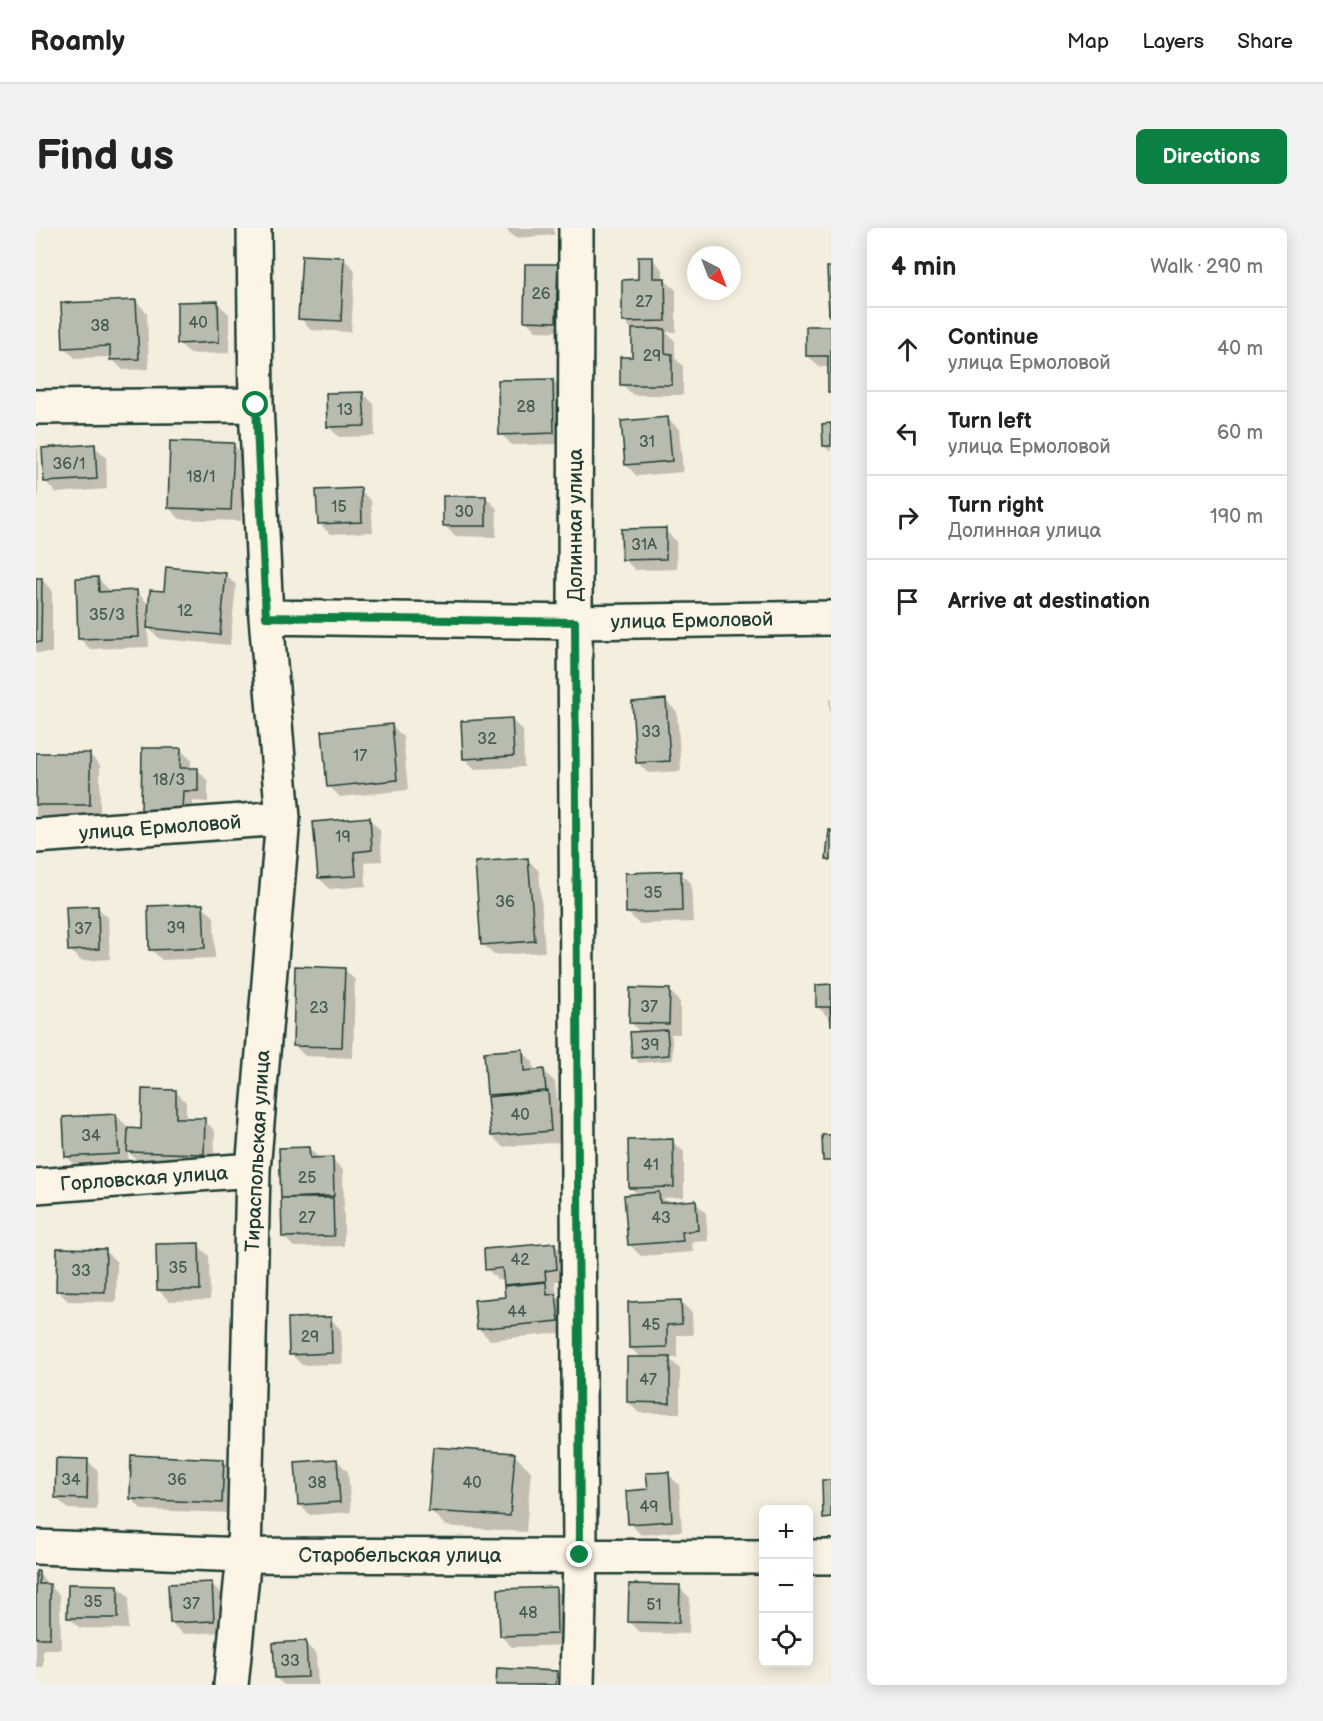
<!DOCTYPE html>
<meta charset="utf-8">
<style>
:root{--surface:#fff;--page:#f2f2f2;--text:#222;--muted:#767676;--line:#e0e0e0;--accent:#0b8043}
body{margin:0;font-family:"Balsamiq Sans",sans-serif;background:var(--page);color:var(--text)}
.controls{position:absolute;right:18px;bottom:18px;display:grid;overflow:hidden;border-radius:9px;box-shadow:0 3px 15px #0003}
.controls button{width:54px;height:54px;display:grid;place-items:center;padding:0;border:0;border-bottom:2px solid var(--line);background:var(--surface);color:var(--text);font:30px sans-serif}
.compass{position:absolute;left:651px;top:18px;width:54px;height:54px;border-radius:50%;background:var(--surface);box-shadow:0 3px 15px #0003;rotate:138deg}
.stop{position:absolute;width:18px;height:18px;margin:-14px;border:4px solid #0b8043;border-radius:50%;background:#fff}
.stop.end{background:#0b8043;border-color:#fff;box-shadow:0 2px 6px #0008}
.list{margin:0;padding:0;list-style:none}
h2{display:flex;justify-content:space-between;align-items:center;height:78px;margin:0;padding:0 24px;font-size:26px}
h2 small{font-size:20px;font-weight:400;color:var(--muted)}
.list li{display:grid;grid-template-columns:39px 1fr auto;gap:18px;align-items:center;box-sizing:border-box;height:84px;padding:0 24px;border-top:2px solid var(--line)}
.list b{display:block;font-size:22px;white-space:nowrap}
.list p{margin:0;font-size:20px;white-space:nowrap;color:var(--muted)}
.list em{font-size:20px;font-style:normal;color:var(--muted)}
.icon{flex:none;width:33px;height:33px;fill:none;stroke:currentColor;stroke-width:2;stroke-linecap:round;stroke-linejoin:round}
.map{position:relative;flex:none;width:795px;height:1457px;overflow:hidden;border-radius:9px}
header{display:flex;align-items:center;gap:36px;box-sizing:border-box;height:84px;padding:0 30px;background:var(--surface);border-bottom:2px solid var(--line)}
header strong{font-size:28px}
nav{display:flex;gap:33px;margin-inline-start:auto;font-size:21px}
.intro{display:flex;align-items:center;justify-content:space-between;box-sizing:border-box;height:144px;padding:0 36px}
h1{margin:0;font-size:42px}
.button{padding:15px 27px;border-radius:9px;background:var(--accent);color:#fff;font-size:21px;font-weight:700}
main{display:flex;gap:36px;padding:0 36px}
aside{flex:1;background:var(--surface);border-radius:9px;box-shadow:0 3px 15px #0003}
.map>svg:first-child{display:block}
</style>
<header>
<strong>Roamly</strong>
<nav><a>Map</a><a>Layers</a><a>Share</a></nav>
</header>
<div class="intro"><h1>Find us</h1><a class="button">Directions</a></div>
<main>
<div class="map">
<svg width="795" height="1457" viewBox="0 0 795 1457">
<rect width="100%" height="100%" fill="#f3eede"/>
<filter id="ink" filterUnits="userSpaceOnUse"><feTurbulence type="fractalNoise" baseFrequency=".0167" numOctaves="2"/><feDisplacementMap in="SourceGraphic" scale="12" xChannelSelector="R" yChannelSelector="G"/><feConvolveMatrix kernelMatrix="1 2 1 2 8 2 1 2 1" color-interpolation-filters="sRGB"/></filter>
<g filter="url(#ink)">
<!-- shadow -->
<path fill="#0003" d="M469 0H518V7L479 10Z
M308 31 319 42 315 104 275 102 264 90Z
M616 31 627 42V51L640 62V104H630L639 113V130L647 138V167H597L586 156 597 130V103L588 93 604 52Z
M521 38 532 49 531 104 500 103 489 92Z
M100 73 111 85 113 141 87 142 76 131V129L39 130 28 119Z
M181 75 193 86V125L154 126 143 115Z
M795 99V165L793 163V139H783L772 128Z
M517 152 528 163 529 216 476 217 465 206Z
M327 165 338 176 339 208 303 209 292 198Z
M631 190 643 201 647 244 601 248 590 237Z
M795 196V224L788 218Z
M197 216 208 228 205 293 144 291 133 280Z
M58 218 70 229 71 261 20 265 9 253Z
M0 220 2 222V274H0Z
M324 262 335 273 337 304 294 306 283 295Z
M450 269 461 281 460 309 419 308 408 297Z
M629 302 640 313 641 341 599 342 588 331Z
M189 346 200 357 194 417 124 411 112 400 113 419 54 421 43 410 62 350 73 362V365L101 364 114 378 129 364Z
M0 351H5L16 362V425H0Z
M793 471H795V503Z
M630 473 641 484 645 543 612 545 601 534Z
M476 492 487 503 488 539 439 541 428 530Z
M356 497 367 509 372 562 304 569 293 558Z
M144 521 155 532V541H161L172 553V574L157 573V593L117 592 106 581Z
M53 526 64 537V587L0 588V527Z
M333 591 344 602 346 633 329 634 330 658 294 661 283 650Z
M492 632 503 643 509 724 458 727 447 716Z
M644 644 655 655 657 694 603 696 592 685Z
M167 678 178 689 179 730 126 732 115 721Z
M61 679 72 690 74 731 45 733 34 722Z
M308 741 319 752 317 830 269 828 258 817Z
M795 758V790H793L782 779Z
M633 762 644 774V806H634L636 809 637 832 603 835 598 829 605 805 595 795Z
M486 823 497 834 498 843H508L519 854 526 914 467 919 456 908V870L453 867Z
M139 863 150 874V892H168L179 903 178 936 104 935 92 924 93 937 42 940 31 929 80 887 91 898V902H107Z
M636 913 648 924V969L627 970 633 976 659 974 670 985 672 1013 656 1014 657 1024 605 1028 594 1017 602 967 594 959Z
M273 920 284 931H296L307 942 308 979H304L308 982V1018L258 1019 247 1008 245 921Z
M518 1016 529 1028 532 1052 519 1053 521 1069 531 1079 533 1104 454 1112 443 1101 470 1071 468 1052H462L451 1041Z
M162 1017 173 1028 174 1072 133 1073 122 1061Z
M69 1023 81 1034 80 1074 32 1073 21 1062Z
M645 1074 656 1085 657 1107H641V1130H633L644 1141V1185H603L592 1174 605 1130 594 1120Z
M294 1090 305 1102 307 1136 266 1137 255 1126Z
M478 1227 495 1243 490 1304 410 1298 394 1282Z
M51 1232 62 1243 61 1282 32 1281 21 1270Z
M301 1232 312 1244 315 1284 274 1287 263 1276Z
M188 1233 199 1244 197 1285 106 1282 95 1270Z
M632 1246 643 1257 646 1303 605 1307 594 1295 613 1263Z
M0 1345H2L24 1368 25 1421H7V1439H0Z
M176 1356 187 1367 189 1404 147 1406 135 1395Z
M82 1358 93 1369 92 1401 44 1400 33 1389Z
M643 1359 654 1370 653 1406 605 1405 593 1394Z
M519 1361 531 1372 532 1417 476 1419 465 1408Z
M269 1415 280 1426 282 1457H248L240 1450Z
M520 1445 531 1457H462Z"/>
<!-- building -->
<path fill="#b8bcae" stroke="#1f3d34" stroke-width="1.5" d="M266 27 308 29 305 93 262 91Z
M602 29H617V50H629L630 93 586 94V52L602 51Z
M489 36H522L520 94 488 93Z
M791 39H795V88H793Z
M100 72 103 131 74 132V118L27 120 25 75Z
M182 73 183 114 141 116V74Z
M770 98H795V164H792V128H770Z
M596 101H629V125L636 126V157H584V129H596Z
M517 151 518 205 463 207 462 152Z
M327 164 329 198 291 199 290 165Z
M632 189 636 233 589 237 585 193Z
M795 195V218H787L786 196Z
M134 213 198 215 195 282 132 280Z
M59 216 61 251 8 254 6 220Z
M325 260 326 294 282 296 280 262Z
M407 268H450V298H407Z
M630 300V331L586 332 585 301Z
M130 339 190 345 184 407 111 400 114 362 128 363Z
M62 349 63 364 101 362 103 409 42 411 40 350Z
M0 350H6L5 414H0Z
M630 471 634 533 600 535 596 474Z
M476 490 478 528 427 531 425 493Z
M356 496 361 552 291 559 286 503Z
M106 520H145L144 540H162V563H147L146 583 105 582Z
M0 525H54V577H0Z
M334 589 336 622 318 624 320 648 282 650 277 594Z
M793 602H795V632L790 631Z
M492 630 499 713 445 717 439 634Z
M645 643 646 683 590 685 589 645Z
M167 676 169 720 113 722 112 678Z
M62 678 63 721 32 723 30 679Z
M259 738 309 740 306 819 257 818Z
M795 756V798L794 779H780V757Z
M594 760 634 761 633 796 593 795Z
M631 802 633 827 596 830 594 804Z
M487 821 488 843 508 841 510 863 451 867 448 824Z
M106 861 140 862V890H169L168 926 91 924 92 900 105 901Z
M512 863 515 903 455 908 451 869Z
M80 886 83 926 29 929 27 889Z
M786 907H795V933H787Z
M637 911 638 959 593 960 592 912Z
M273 919 274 930 297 929 298 968 245 970 243 920Z
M623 964 624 975 660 972 662 1002 646 1004 647 1013 592 1017 588 967Z
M245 970H297L298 1008 246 1009Z
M163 1015 164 1062H121L120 1016Z
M519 1015 521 1041 509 1043 510 1053 468 1057 466 1040 449 1042 448 1021Z
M21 1020 70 1021 69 1064 20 1063Z
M510 1054 511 1067 520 1066 523 1093 441 1101 438 1072 469 1069 468 1058Z
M645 1072 646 1096 631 1097V1119L593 1120 592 1074Z
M295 1089 296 1125 253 1127 252 1090Z
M591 1129H634V1175L591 1174Z
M397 1219 479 1225 474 1288 392 1283Z
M95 1227 188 1231 186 1275 94 1271Z
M20 1230 52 1231 51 1271 19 1270Z
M301 1231 304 1274 262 1277 259 1234Z
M633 1244 636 1293 592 1296 590 1263 612 1261 610 1245Z
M786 1252H795V1290L787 1291Z
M0 1343H3V1356H14V1410H0Z
M176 1354 178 1393 134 1395 132 1356Z
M32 1356 82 1357V1390H31Z
M593 1356 644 1357 643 1395 592 1394Z
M520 1359 521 1406 464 1408 462 1361Z
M270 1413 272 1449 239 1450 237 1415Z
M461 1440 521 1443 520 1457H460Z"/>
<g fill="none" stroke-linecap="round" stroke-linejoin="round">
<defs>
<path id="street" d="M218 0 220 177
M540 0 539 394 544 1327 541 1457
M0 179 220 177 230 389 539 394 795 390
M0 608 247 590
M0 958 217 942
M0 1319 208 1327 728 1329
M772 1329H795
M195 1457 208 1327 217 942 247 590 230 389"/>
</defs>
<!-- street casing -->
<use href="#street" stroke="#1f3d34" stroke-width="38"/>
<!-- street -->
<use href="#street" stroke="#fcf5e5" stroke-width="33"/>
</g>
</g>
<g fill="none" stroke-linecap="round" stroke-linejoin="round" filter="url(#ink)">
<!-- route -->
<path stroke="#0b8043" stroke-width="8" d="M220 177 230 389 539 394 544 1327"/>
</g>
<g text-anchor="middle" stroke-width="6" stroke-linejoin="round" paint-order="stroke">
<!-- number labels -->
<g font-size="16" fill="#455d52">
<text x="505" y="71">26</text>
<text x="608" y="79">27</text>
<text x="162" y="100">40</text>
<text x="64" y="103">38</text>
<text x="616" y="133">29</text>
<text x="490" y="184">28</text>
<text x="309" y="187">13</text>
<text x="611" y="219">31</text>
<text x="33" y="241">36/1</text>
<text x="165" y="254">18/1</text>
<text x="303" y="284">15</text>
<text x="428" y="289">30</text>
<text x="608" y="322">31А</text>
<text x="149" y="388">12</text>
<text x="71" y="392">35/3</text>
<text x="615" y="509">33</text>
<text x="451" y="516">32</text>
<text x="324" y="533">17</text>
<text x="133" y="557">18/3</text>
<text x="307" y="614">19</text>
<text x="617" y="670">35</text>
<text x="469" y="679">36</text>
<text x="140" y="705">39</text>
<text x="47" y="706">37</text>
<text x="613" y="784">37</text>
<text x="283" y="785">23</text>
<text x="614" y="822">39</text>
<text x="484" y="892">40</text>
<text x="55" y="913">34</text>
<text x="615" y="942">41</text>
<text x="271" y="955">25</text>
<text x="271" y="995">27</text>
<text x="625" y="995">43</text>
<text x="484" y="1037">42</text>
<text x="142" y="1045">35</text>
<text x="45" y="1048">33</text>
<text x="481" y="1089">44</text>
<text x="615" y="1102">45</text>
<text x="274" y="1114">29</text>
<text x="612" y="1157">47</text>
<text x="35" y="1257">34</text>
<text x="141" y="1257">36</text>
<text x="281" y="1260">38</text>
<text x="436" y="1260">40</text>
<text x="613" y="1284">49</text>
<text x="57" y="1379">35</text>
<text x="155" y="1381">37</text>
<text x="618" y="1382">51</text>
<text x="492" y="1390">48</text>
<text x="254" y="1438">33</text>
</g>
<!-- street labels -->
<g font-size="20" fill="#1f3d34" stroke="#fcf5e5">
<text transform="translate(539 297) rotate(-90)" y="7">Долинная улица</text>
<text transform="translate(656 392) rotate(-1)" y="7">улица Ермоловой</text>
<text transform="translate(124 599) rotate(-4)" y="7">улица Ермоловой</text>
<text transform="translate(221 923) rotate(-87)" y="7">Тираспольская улица</text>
<text transform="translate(108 950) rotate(-4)" y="7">Горловская улица</text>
<text x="364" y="1334">Старобельская улица</text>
</g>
</g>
</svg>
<div class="controls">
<button>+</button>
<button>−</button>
<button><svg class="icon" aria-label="locate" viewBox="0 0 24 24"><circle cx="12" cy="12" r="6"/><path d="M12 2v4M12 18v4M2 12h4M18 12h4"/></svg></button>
</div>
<svg class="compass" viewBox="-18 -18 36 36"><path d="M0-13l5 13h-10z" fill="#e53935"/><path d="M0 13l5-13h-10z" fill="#767676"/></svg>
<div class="stop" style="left:220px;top:177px"></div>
<div class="stop end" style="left:544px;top:1327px"></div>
</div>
<aside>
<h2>4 min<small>Walk · 290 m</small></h2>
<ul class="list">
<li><svg class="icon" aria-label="ahead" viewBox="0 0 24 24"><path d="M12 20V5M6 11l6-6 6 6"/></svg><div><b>Continue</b><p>улица Ермоловой</p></div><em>40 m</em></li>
<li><svg class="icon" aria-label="left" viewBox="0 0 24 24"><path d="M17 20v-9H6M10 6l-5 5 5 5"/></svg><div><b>Turn left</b><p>улица Ермоловой</p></div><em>60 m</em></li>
<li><svg class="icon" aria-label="right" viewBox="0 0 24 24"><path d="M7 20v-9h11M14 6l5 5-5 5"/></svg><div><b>Turn right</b><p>Долинная улица</p></div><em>190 m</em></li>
<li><svg class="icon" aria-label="arrive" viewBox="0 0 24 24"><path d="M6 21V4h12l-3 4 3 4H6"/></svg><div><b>Arrive at destination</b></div></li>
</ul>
</aside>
</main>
